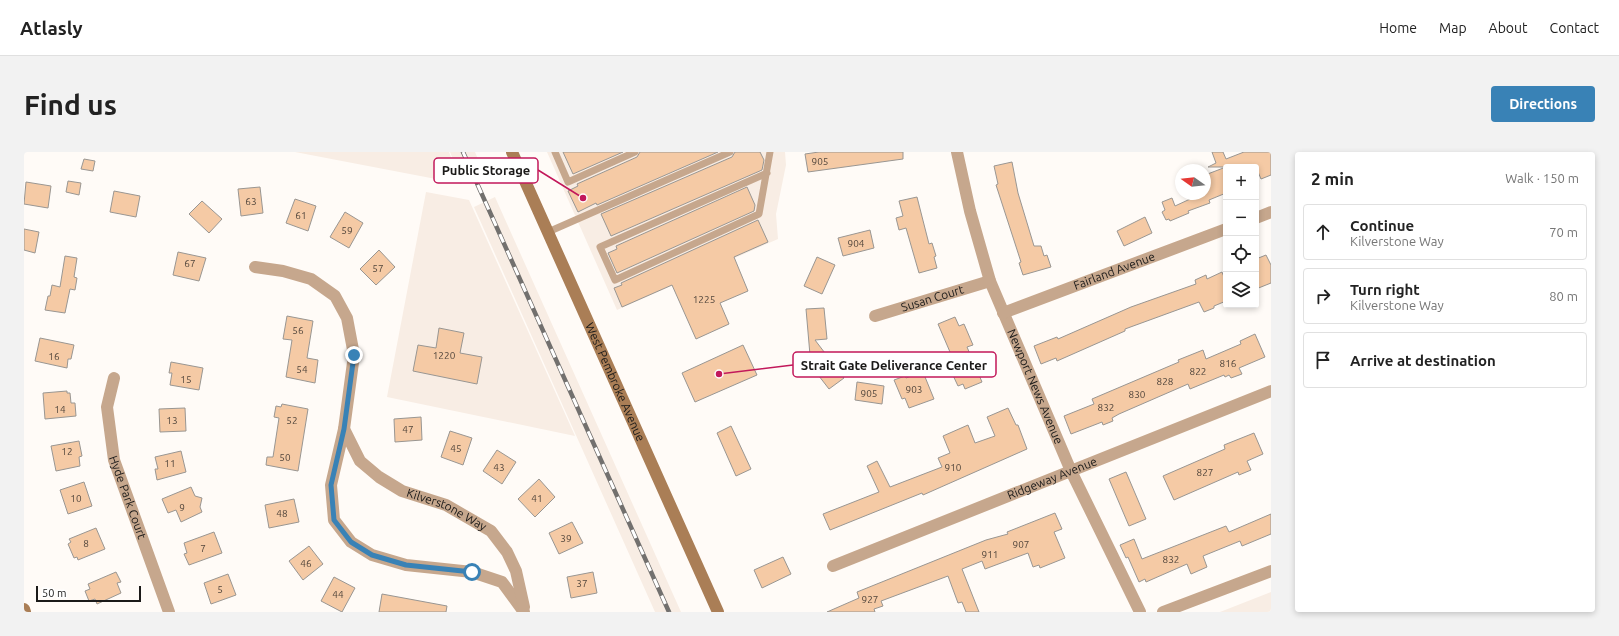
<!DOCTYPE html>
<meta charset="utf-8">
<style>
:root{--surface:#fff;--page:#f2f2f2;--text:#222;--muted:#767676;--line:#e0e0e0;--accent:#3982b6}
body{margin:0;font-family:Ubuntu,sans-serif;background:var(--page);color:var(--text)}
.controls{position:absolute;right:12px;top:12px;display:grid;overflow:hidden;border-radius:4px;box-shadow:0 2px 6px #0003}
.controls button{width:36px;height:36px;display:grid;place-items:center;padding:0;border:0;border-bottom:1px solid var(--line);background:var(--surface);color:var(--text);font:20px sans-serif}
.compass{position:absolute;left:1151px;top:12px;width:36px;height:36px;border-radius:50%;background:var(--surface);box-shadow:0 2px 6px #0003;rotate:285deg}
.scale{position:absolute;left:12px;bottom:10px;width:105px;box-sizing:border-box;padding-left:4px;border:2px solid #1b1a19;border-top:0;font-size:11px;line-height:14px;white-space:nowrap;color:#1b1a19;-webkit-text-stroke:3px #fff;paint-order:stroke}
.stop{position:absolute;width:12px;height:12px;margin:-9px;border:3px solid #3982b6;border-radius:50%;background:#fff}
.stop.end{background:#3982b6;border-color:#fff;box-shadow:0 1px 4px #0008}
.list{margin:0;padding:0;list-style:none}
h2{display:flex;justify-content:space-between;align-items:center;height:52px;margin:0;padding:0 16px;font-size:17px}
h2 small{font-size:13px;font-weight:400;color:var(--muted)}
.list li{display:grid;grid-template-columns:26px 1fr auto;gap:12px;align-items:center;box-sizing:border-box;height:56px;margin:0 8px 8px;padding:0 8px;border:1px solid var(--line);border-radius:4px}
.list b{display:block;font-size:15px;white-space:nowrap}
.list p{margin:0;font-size:13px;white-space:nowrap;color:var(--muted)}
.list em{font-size:13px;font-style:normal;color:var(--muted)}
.icon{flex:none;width:22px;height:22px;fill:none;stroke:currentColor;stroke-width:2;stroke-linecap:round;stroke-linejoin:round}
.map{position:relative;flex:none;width:1247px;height:460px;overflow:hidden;border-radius:4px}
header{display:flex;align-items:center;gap:24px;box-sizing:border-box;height:56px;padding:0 20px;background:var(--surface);border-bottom:1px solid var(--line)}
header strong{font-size:19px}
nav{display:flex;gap:22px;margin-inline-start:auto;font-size:14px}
.intro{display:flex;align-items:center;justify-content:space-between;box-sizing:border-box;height:96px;padding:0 24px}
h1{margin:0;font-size:28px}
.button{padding:10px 18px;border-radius:4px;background:var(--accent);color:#fff;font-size:14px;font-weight:700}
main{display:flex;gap:24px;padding:0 24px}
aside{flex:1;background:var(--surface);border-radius:4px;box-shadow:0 2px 6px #0003}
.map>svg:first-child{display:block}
</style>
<header>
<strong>Atlasly</strong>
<nav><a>Home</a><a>Map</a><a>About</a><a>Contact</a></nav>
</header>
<div class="intro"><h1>Find us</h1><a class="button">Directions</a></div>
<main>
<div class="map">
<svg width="1247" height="460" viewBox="0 0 1247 460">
<rect width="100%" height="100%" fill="#fffbf7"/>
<!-- built -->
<path fill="#f8ede4" d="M271 0H425L438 32Z
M426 0H451L460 21 439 31Z
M523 0H761L762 13 752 62 754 87 593 158Z
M402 40 445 48 551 284 363 245Z
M471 45 657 460H631L450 55Z
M1247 440V460H1196Z"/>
<!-- building -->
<path fill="#f5caa5" stroke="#999692" d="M539 0H599L549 22Z
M616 0H694L573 53 572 51 554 60 544 39 554 34 553 32 613 5Z
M711 0H736L740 8 738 18 587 84 577 62 708 5Z
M795 0H879V7L784 20 781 2Z
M1188 0H1199L1202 7 1220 0H1247V23L1237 27 1232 15H1184L1192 11Z
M60 7 71 9 69 19 57 17Z
M988 10 994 41 1010 94H1017L1020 104 1023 103 1027 115 999 123 995 111 997 110 972 33 974 32 970 14Z
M1202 15V41L1185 48 1186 51 1164 59 1165 61 1146 69 1145 67 1142 68 1138 60 1141 58 1138 50 1148 46 1151 54 1177 42H1181V23Z
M44 29 57 31 55 43 42 40Z
M2 30 27 34 24 56 0 52Z
M236 35 239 61 217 64 214 37Z
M723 35 731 53 730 59 593 121 584 101 593 97 592 94Z
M90 39 116 44 112 65 86 60Z
M893 45 905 92 908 91 912 104 910 105 913 116 895 121 882 76 875 78 872 66 879 64 875 49Z
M271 47 292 54 284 79 262 71Z
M178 49 198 67 185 81 165 62Z
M321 60 339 71 325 96 306 85Z
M1121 65 1128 81 1100 94 1093 79Z
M734 68 744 90 710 105 724 139 696 151 705 172 672 187 648 133 598 155 590 136 598 133 597 131Z
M0 77 15 80 11 101 0 98Z
M846 78 850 96 819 104 814 86Z
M355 98 371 115 352 133 336 117Z
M154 100 182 106 175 129 149 123Z
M1242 103 1247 113V131L1232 137V107Z
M41 104 53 106 50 125 53 126 51 138 46 137 41 161 21 158 24 144H26L28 133 36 135Z
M793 105 811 113 798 142 780 134Z
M1198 120 1202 130V149L1190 154V156L1180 160 1175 150 1101 177V179L1033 209 1032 206 1017 212 1010 194 1033 185 1034 187 1107 155 1172 132 1171 128 1182 123 1183 127Z
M800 156 803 187 791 188 820 226 805 237 781 206 786 203 782 157Z
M263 164 289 169 283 206 294 208 291 231 262 225 268 188 259 187Z
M931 165 935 174 940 172 949 193 943 195 958 230 941 237 939 232 934 234 926 217 932 214 914 172Z
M415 176 440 181 436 201 458 205 453 232 389 219 394 193 412 196Z
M1231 182 1241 205 1215 216 1218 222 1207 226 1205 223 1201 225 1200 223 1166 237 1164 232 1095 262 1088 266 1089 269 1079 273 1078 270 1047 282 1040 264 1070 252 1068 247 1155 210 1154 208 1179 198 1182 207 1217 192 1216 189Z
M16 186 50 193 47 207H44L43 216 11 209Z
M719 193 733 223 671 250 658 221Z
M147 210 179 216 175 238 146 233 148 221H145Z
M899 220 910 247 885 256 881 246 878 247 870 228 881 224 882 226Z
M833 230 860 234 858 252 831 248Z
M43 239V241H46L47 251H51L52 264 21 267 19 241Z
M258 252 284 257 274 319 242 313 243 305H249L255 266 250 265 252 254 257 255Z
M161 256 162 279 136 280 135 257Z
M984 256 992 273H994L1003 297 899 343 898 341 806 378 799 362 855 340 843 314 853 309 866 335 918 315 914 306 926 301 919 284 944 273 951 291 971 284 963 265Z
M397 265 398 288 371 290 370 267Z
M707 274 727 317 712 324 693 281Z
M426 279 448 286 439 313 417 305Z
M1230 281 1239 302 1223 309 1227 318 1215 323 1214 320 1150 348 1139 324 1201 297 1200 293Z
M55 289 58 304 55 305 56 314 32 319 27 294Z
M473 298 492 310 478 332 459 319Z
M157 299 162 320 133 328 131 317H134L131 305Z
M1102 320 1122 367 1105 374 1085 327Z
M515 327 531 345 511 365 494 347Z
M60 330 68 354 44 362 36 338Z
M167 335 171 344 178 346 176 355 178 360 157 370 152 358 144 361 138 347Z
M270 347 275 370 245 376 241 353Z
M1031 361 1038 377 1030 380 1041 406 1016 416 1015 413 1009 415 1004 401 961 417 958 409 938 417 955 460H942L938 450 934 451 924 424 857 449 859 454 850 457 851 460H803L835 446 833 440 962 388 984 382 983 380Z
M1247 362V382L1218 394 1216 389 1179 404 1183 415 1167 422 1163 412 1122 430 1121 427 1115 430 1104 405 1102 406 1096 393 1110 387 1118 407 1202 374 1205 380Z
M548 370 559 391 535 402 525 381Z
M72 376 81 397 54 408 53 405 50 406 44 392 47 390 45 387Z
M190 380 198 401 165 413 160 402 163 401 160 391Z
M285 394 299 412 279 428 265 409Z
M759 405 767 422 738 436 730 418Z
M92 420 97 430 93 431 97 441 73 452 71 447 65 449 61 439 66 437 64 432Z
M569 420 573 441 547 446 543 425Z
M204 422 212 443 187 452 180 431Z
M310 425 331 436 318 460 297 449Z
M358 442 423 454 422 460H355Z"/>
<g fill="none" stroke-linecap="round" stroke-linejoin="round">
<!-- lane -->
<path stroke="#c6a78d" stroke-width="7" d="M531 0 544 30 611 0
M743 21 576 95 591 128 735 62 746 0
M524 80 706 0"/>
<!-- street -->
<g stroke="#c6a78d" stroke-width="12">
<path id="s1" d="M933 0 946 59 966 129 1047 319 1116 460"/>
<path d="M1232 66 1247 60"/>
<path d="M231 115 259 119 287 127 311 144 323 166 330 203 320 277 307 333 310 368 327 390 348 403 382 413 448 420 478 430 500 460"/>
<path id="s2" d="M979 161 1202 77"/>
<path id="s3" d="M851 164 966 129"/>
<path id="s4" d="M90 226 83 255 90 308 145 460"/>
<path id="s5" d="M320 277 336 309 355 325 378 339 422 353 467 379 483 400 492 419 500 455"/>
<path id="s6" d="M809 414 1247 239"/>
<path d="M1139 460 1247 419"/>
</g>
<!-- secondary -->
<g stroke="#aa7e56" stroke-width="12">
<path id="s7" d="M488 0 694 460"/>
<path d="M0 457 1 460"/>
</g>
<defs>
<path id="rail" d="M439 0 645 460"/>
</defs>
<!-- rail casing -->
<use href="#rail" stroke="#72706e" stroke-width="4.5"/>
<!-- rail -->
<use href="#rail" stroke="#fff" stroke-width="3" stroke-dasharray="9" stroke-linecap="butt"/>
</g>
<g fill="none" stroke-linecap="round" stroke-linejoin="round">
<!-- route -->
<path stroke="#3982b6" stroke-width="5" d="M330 203 320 277 307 333 310 368 327 390 348 403 382 413 448 420"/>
</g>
<g text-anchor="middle" stroke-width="3" stroke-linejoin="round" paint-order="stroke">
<!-- number labels -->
<g font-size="10" fill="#52463c">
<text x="796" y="13">905</text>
<text x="227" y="53">63</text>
<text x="277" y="67">61</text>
<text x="323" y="82">59</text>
<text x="832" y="95">904</text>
<text x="166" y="115">67</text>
<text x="354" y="120">57</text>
<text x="680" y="151">1225</text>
<text x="274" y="182">56</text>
<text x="420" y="207">1220</text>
<text x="30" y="208">16</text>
<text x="1204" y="215">816</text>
<text x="278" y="221">54</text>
<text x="1174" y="223">822</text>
<text x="162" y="231">15</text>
<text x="1141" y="233">828</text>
<text x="890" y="241">903</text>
<text x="845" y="245">905</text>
<text x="1113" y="246">830</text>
<text x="1082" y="259">832</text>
<text x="36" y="261">14</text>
<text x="148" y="272">13</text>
<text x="268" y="272">52</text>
<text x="384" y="281">47</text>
<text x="432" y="300">45</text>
<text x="43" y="303">12</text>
<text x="261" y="309">50</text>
<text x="146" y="315">11</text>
<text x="475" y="319">43</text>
<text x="929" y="319">910</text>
<text x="1181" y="324">827</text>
<text x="52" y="350">10</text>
<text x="513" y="350">41</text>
<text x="158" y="359">9</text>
<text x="258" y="365">48</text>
<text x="542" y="390">39</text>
<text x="62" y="395">8</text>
<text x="997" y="396">907</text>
<text x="179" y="400">7</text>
<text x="966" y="406">911</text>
<text x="1147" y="411">832</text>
<text x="282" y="415">46</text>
<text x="558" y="435">37</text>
<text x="196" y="441">5</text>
<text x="314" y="446">44</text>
<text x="846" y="451">927</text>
</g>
<!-- street labels -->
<g font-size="12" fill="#1b1a19" stroke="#fff">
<text dy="4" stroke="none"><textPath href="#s2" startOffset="119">Fairland Avenue</textPath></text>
<text dy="4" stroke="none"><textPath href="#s3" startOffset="60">Susan Court</textPath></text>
<text dy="4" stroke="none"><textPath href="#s7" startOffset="252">West Pembroke Avenue</textPath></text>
<text dy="4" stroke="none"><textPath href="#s1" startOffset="248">Newport News Avenue</textPath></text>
<text dy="4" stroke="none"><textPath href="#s6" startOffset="236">Ridgeway Avenue</textPath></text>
<text dy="4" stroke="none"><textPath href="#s4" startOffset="123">Hyde Park Court</textPath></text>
<text dy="4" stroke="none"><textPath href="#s5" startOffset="136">Kilverstone Way</textPath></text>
</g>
</g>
<!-- callouts -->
<path fill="none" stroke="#c2185b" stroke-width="1.5" d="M559 46L514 18M695 222L769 213"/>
<g fill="#c2185b" stroke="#fff" stroke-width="1.5">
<circle cx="559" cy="46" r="4"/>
<circle cx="695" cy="222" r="4"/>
</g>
<g fill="#fff" stroke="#c2185b" stroke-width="1.5">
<rect x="410" y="6" width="104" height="25" rx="4"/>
<rect x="769" y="200" width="203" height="25" rx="4"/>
</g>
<g font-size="13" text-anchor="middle" font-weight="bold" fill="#1b1a19">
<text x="462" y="23">Public Storage</text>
<text x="870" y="218">Strait Gate Deliverance Center</text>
</g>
</svg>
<div class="controls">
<button>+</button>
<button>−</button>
<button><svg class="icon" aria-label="locate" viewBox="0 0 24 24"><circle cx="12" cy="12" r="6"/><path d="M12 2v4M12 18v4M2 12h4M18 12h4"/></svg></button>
<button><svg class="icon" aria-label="layers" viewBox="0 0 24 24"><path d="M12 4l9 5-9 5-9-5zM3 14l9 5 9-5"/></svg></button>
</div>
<svg class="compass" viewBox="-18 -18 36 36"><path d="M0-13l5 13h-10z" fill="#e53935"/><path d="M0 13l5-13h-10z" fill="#767676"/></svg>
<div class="scale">50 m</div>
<div class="stop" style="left:448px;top:420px"></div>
<div class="stop end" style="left:330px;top:203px"></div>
</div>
<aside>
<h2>2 min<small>Walk · 150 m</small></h2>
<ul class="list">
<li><svg class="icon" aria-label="ahead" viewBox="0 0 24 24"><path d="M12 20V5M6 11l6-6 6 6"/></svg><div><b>Continue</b><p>Kilverstone Way</p></div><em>70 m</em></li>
<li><svg class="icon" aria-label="right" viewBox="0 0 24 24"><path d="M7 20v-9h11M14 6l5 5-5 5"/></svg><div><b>Turn right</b><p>Kilverstone Way</p></div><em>80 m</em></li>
<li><svg class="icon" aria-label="arrive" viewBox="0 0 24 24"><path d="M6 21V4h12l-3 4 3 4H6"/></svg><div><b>Arrive at destination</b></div></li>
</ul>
</aside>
</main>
